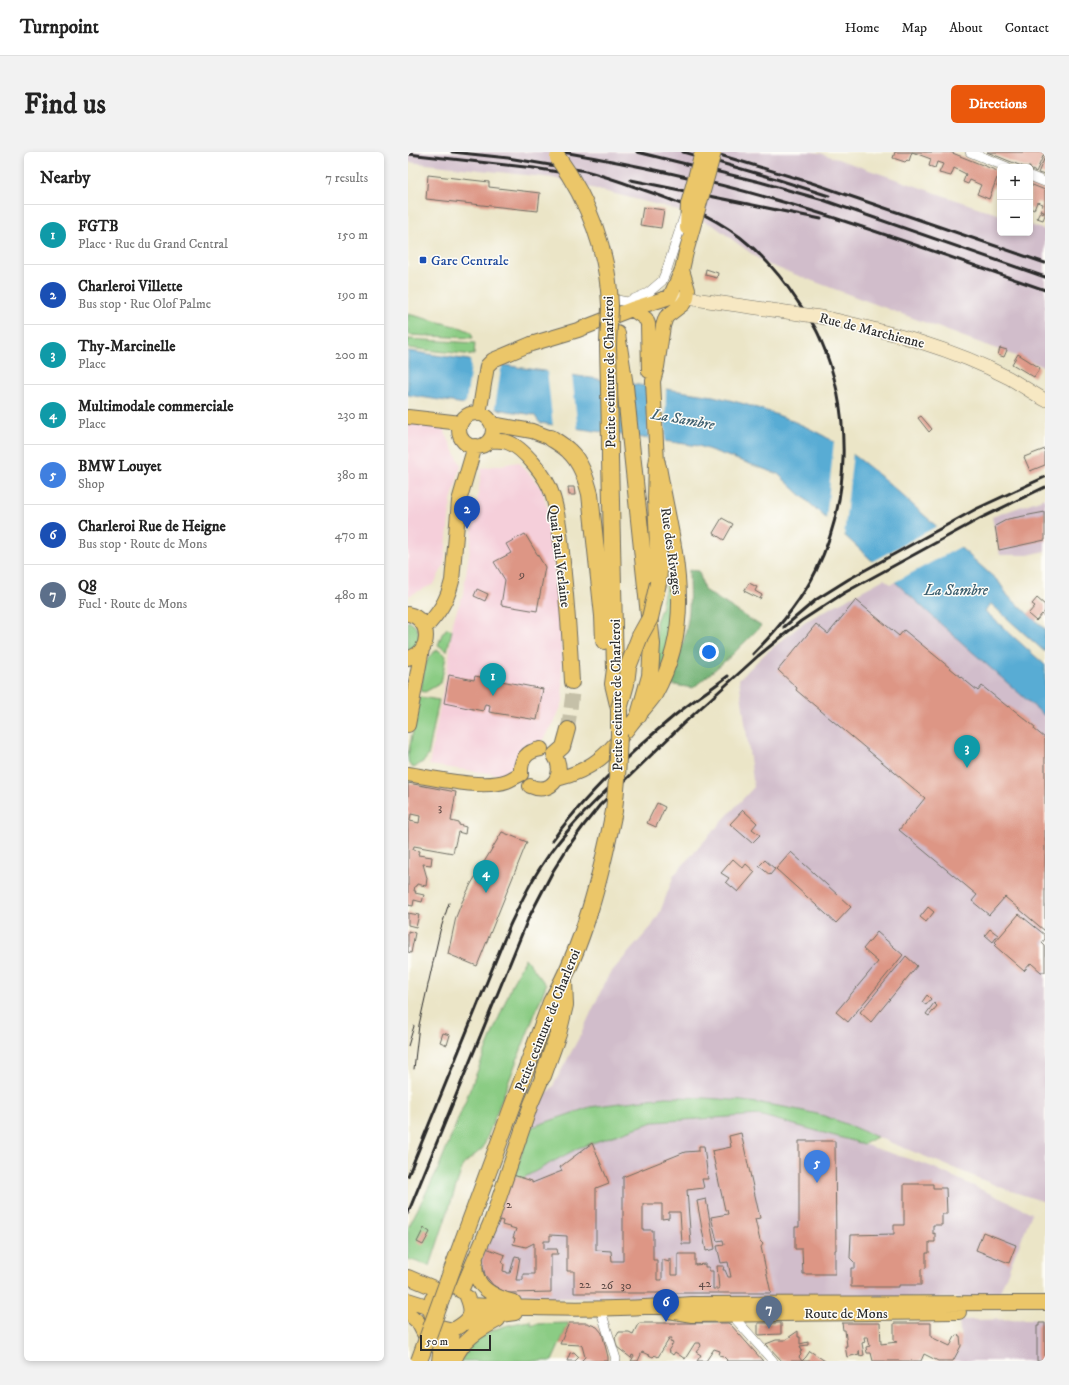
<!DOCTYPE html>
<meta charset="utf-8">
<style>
:root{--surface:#fff;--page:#f2f2f2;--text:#222;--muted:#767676;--line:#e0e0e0;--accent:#ea580c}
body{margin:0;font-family:"IM FELL DW Pica",serif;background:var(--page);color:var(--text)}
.controls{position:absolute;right:12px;top:12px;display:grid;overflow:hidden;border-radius:6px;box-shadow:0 2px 6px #0003}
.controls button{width:36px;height:36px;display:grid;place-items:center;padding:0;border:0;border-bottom:1px solid var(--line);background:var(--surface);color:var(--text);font:20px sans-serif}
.scale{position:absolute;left:12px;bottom:10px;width:71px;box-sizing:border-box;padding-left:4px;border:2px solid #2b2b2b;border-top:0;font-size:11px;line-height:14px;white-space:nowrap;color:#2b2b2b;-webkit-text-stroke:3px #fdfcf7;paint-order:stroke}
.you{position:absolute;left:301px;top:500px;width:14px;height:14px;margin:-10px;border:3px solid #fff;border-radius:50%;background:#1a73e8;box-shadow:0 0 0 6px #1a73e833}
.badge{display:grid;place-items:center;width:26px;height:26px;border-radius:50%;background:var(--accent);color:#fff;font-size:13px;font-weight:700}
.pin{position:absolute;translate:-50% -33px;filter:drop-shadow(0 1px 2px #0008)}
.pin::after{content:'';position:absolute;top:21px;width:14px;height:12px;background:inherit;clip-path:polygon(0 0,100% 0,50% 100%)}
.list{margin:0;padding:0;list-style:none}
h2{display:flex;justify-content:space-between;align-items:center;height:52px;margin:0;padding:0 16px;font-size:17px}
h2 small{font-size:13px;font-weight:400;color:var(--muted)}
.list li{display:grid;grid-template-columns:26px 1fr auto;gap:12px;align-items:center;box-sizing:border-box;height:60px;padding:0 16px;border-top:1px solid var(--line)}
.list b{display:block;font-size:15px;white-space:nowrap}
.list p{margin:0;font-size:13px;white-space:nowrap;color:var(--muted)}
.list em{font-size:13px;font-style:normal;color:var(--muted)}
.map{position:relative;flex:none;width:637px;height:1209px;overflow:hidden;border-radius:6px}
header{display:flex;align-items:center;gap:24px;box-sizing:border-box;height:56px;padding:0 20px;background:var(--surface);border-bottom:1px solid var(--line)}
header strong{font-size:19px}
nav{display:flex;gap:22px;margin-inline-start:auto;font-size:14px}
.intro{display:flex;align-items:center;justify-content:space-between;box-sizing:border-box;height:96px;padding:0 24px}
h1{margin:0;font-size:28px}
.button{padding:10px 18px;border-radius:6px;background:var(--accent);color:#fff;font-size:14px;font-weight:700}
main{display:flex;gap:24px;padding:0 24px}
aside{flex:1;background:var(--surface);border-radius:6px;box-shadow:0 2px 6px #0003}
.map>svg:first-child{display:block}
</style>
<header>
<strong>Turnpoint</strong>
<nav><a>Home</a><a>Map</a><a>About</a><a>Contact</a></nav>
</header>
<div class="intro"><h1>Find us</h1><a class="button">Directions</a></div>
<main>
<aside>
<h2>Nearby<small>7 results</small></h2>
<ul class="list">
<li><span class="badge" style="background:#0f9aa8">1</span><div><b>FGTB</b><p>Place · Rue du Grand Central</p></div><em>150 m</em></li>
<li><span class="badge" style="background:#1a4fb4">2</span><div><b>Charleroi Villette</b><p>Bus stop · Rue Olof Palme</p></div><em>190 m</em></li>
<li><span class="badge" style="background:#0f9aa8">3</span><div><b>Thy-Marcinelle</b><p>Place</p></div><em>200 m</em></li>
<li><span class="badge" style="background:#0f9aa8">4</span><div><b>Multimodale commerciale</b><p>Place</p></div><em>230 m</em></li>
<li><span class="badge" style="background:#3f7fe0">5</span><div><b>BMW Louyet</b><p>Shop</p></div><em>380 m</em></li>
<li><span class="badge" style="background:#1a4fb4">6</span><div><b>Charleroi Rue de Heigne</b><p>Bus stop · Route de Mons</p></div><em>470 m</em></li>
<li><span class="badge" style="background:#5c6f8a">7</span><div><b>Q8</b><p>Fuel · Route de Mons</p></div><em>480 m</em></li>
</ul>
</aside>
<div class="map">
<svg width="637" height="1209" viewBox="0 0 637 1209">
<rect width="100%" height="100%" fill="#fdfcf7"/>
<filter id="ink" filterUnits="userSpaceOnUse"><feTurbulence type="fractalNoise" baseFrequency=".025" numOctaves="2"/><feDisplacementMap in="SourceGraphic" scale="8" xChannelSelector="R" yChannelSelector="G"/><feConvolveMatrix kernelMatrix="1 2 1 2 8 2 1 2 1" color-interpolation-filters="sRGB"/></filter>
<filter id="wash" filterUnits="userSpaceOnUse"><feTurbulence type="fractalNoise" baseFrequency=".012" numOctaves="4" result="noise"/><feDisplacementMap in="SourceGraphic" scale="16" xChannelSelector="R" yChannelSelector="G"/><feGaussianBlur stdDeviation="0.9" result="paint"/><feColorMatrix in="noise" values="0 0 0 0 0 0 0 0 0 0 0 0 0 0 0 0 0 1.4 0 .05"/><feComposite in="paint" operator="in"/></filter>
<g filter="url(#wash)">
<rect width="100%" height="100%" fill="#ebe5c7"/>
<!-- built -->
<path fill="#f5cfda" d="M0 268 33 272 53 313 43 349 36 413 26 432 0 444Z
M111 310 134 337 141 362 152 466 155 550 146 571 133 590 117 595 103 617 94 623 21 613 41 506 45 469 55 442 74 316Z"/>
<!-- industrial -->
<path fill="#d1bdcb" d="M0 0H403L412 1 592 63V81H622V73L637 78V215L356 111 305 73 262 56 145 26 0 10Z
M637 346V399L620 403H592L584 365Z
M476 427 482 432 487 430 535 474 637 564V1050L597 1037 469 985 410 962 345 951 290 945H257L182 955 121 976 130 952 145 934 174 880 198 828 205 818 244 774 252 760 266 723 316 667 346 635 331 527 357 502 398 469Z
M351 963 452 991 522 1014 624 1061 593 1137 587 1146H102L79 1132 73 1124 72 1105 104 1032 170 996 245 970Z
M637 1167V1209H545L553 1194 551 1168Z"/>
<!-- green -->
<path fill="#8bcc84" stroke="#5b7c58" d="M0 162 54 176 63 180 65 186 0 183Z
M0 187 67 191 66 203 0 196Z
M266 426 268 461 251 527 248 470 253 457 259 427Z
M0 469C10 474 12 481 11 492L0 501Z
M39 476 44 478 39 499 30 493 34 482Z
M30 498 38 504 33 531 17 540 13 539C15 526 15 503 30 498Z
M12 545 31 548 20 604 16 609 6 616C0 613 0 609 0 603Z
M117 806 138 833 75 996 55 1013 22 1114 0 1107V1076L30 1017 106 828Z
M257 945C308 945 359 950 409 962 428 967 449 977 469 985L456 992 351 963 245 970 170 996 104 1032 121 976 182 955Z
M123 1169V1173H126L127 1172 161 1171 144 1209H52C56 1203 60 1196 65 1191 80 1177 103 1171 123 1169Z"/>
<!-- forest -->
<path fill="#70b072" stroke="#4e6e4e" d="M281 418 291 419 296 438 353 474 323 504 285 536 260 532C270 509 279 484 281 459 282 446 281 432 281 418Z"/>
<!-- water -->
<path fill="#59acd4" stroke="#426c80" d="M0 199 305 244C344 253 381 265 416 284 450 303 479 329 507 355 535 380 563 405 591 430L600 444 637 477V500L583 452 577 459 637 513V564L535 474 370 322 291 294 132 271 126 263 0 243Z"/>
<!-- pier -->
<path fill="#ebe5c7" d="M59 206 96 211 93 218 87 255 88 258 55 254 58 250 63 213 62 208Z
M139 218 164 222 170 279 145 275Z
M238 233 258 236 257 291 241 289Z
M426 289 445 300 436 384 418 368Z
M531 373 554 394 485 431 463 410Z"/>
<g id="blocks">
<!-- building -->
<path fill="#dd9685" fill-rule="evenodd" d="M487 0H542L592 20V35L589 34 592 27 589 26 581 47 569 42 573 33 562 28 560 32 555 30 558 22 546 16 543 24 531 21 535 12 529 10 527 16 521 14 523 7 504 0 501 9 499 8 497 10 485 6Z
M579 0H637L628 20 622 17V15H616Z
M637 5V23L630 21Z
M20 23 81 30V35L132 41 130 59 18 47Z
M622 32 637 38V63L635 68 629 66 632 60 635 62 636 60 632 59 635 52 629 50 626 58 622 56Z
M235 55 256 58 253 76 232 73Z
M298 117 310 121 309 126 297 123Z
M592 196 599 198 596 205 590 203Z
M610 202 632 216 626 225 604 212Z
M513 264 524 277 521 280 510 266Z
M637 297V313L622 319 616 305Z
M160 335H166L167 343H161Z
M637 360V388L591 398 587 374 600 367Z
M314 366 325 372 316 388 305 381Z
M117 382 137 415 129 459 93 453 97 428 86 410 103 401 98 392Z
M341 431 349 435 347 439 354 443 352 447 336 439Z
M69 437 80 442 77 449 66 444Z
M629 446 637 453V459L636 460 637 465 634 462 628 469 620 462 627 454 624 452Z
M448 448 491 484 496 478 570 539 574 534 600 555 601 554 627 575 626 577 637 586V779L597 745 581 763 564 749 569 743 491 678 517 646 388 538 389 536 370 518 408 472 420 482Z
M41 523 66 528 67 524 135 537 129 568 81 560 82 553 77 552 75 559 36 551Z
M0 631 48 640 43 669 51 671V673L58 675 57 682 50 680 45 701 6 694 5 698 11 699 10 703 24 705 23 713 15 712 19 726 18 734 9 732 8 734H7L6 739H8L7 741 16 743 14 750 6 748 5 754 0 753ZM3 662 12 664 11 671 2 669Z
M249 651 257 655 248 675 239 671Z
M335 658 349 671 344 677 352 683 344 691 322 672Z
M94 680 119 690 69 814 40 802 48 765 54 750 63 732Z
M383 700 443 755 428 771 368 717Z
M325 707 335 716 338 712 347 720 330 740 318 730 321 726 313 721Z
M357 708 367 717 362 723 351 714Z
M520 755 526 760 518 770 512 765Z
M0 761 11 763 8 775 0 773Z
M611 762 637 783V787L634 791 637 794V820H633L623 811 616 819 587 794 589 792 587 790Z
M582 777 590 783 585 790 577 783Z
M0 779 7 781 3 801 0 800Z
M469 780 495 803 440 870 428 860 470 810 455 797Z
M498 804 509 814 463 870 452 860Z
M519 843 523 847 518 853 514 850Z
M526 851 529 854 521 864 518 862Z
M35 881 42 883 39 893 32 890Z
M333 981 352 1066 347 1067 352 1089 355 1092 353 1095 363 1141H166V1119H159V1084L142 1083V1089H136V1097H149L150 1102H143V1140L102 1141 97 1140 85 1133 77 1123 74 1110 78 1096 97 1103 94 1111 96 1112 95 1119 99 1120V1121H102L107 1104 112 1105 108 1128H115V1122H126V1091L118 1095 105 1092 107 1086H105L108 1077 94 1073 95 1069 88 1067 102 1022 124 1029V1031L154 1019 152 1015 184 991 201 1031 188 1036V1098L203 1099 204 1109H215V1025L277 1000 291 999V994H296L300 1027H294L296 1036 279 1038 283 1092H274L272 1060H261V1066L254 1067V1052H235V1078H245V1108H249V1128H254V1108L261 1110V1107H263V1123H270V1102H287V1113L297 1112V1115H301V1119H305V1137H311L309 1114H316L315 1118H317L320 1125H323L320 1110 313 1111 309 1094 316 1093 315 1088 309 1089 303 1065 320 1062 319 1058H317L304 999 323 995 321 984Z
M391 989H427L428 1098H427V1122H395L394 1097H387V1075H391Z
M496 1032H525V1036H538L539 1062H534V1073H525V1082L527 1081V1090H521V1101H518V1116L513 1117V1133H491V1135H443V1116H447V1111L442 1106 443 1083 486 1082V1073H496Z
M298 1047 307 1097 298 1099 289 1049Z
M16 1076 22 1080 15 1093 9 1090Z
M575 1080 608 1093 601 1111 568 1098Z
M161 1171H179L189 1175 194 1181 200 1205V1209H173L177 1205 174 1194 173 1193 152 1192Z
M232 1171H320L323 1173 355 1209H318L319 1208 315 1204 311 1203 312 1199 306 1197 298 1209H289L293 1203 288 1200 293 1194 292 1191H287L277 1207 267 1200 265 1203 260 1199 265 1191 262 1190 264 1186H261L260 1189 250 1205 247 1203 245 1205 234 1200 230 1209H223L226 1204 224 1203 223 1206 209 1195 207 1186 211 1180H221L225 1182 230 1172Z
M350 1171H373V1182L350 1183Z
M434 1171H472L473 1192 489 1190 486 1189V1171H523V1185L542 1194 548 1183 552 1184 553 1194 545 1209H530L516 1202 513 1209H465L463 1201H459L458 1195 462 1194 460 1185H456L457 1190 454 1191 456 1203 452 1204 451 1198V1202L439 1205 437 1194H439L437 1178H435Z
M631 1171H637V1209H629V1174H631Z
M390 1179V1185H392V1192L400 1190V1193L392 1194 394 1199 392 1200 393 1203 391 1205 394 1209 398 1205 402 1199 417 1209H374L358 1192 368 1188H377Z
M166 1200 171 1205 167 1209H159L162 1201Z"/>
</g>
</g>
<g filter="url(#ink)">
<use href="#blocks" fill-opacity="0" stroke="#6e6c62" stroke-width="1"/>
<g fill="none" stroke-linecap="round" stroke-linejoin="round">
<!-- primary-tunnel -->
<path stroke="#c5c0a8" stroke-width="14" stroke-dasharray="14 7" stroke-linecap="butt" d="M160 577 165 537 164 530"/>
<defs>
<path id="minor" d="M562 0 599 15
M622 24 637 30
M209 148 219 150 240 141 254 129 259 117
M192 1156 208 1207 207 1209
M323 1162 365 1209"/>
<path id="secondary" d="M262 145 279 146 385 161
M419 166C482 180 544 196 601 226 613 233 625 241 637 248"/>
<path id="primary" d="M224 157 238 167 240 172 241 219
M51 278a17 17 0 1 1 34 0a17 17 0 1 1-34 0Z
M71 262 79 214 85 208 123 192 170 178 224 157 262 145 274 118 278 100
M0 265 53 271
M84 272 124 279 143 286
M81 289C87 289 93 288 99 290 115 295 139 325 144 342 151 362 153 389 155 411 159 451 162 490 164 530
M0 462C24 467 24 501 0 506
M17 476C31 461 39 449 44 429L51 349 67 294
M0 573 14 497
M0 622C26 626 75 638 99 629 104 627 108 624 113 622 112 607 119 599 133 597
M149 627C186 618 202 600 224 571 232 561 240 553 247 543 290 466 265 395 251 315L249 311 245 229 249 215 255 174 258 165 275 152 279 146 280 138 274 118
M122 634C144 644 159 621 146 603L155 595 160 577
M68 1109C63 1134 85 1145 106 1150
M0 1125 33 1139
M53 1139 84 1067 123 952 135 924
M0 1148 22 1155
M63 1153C136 1158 211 1158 284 1152L637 1151
M261 1159 284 1163 551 1160
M0 1161 10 1170 22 1193
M58 1171 80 1165 107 1161
M28 1174 45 1178C61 1169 67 1164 59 1145
M31 1209C32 1202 33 1197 32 1190 28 1169 8 1145 41 1136
M34 1209 44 1190 45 1178
M46 1209C54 1188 71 1178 90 1168"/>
<path id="motorway" d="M209 182 217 234 244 492 242 524 231 563
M143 286C149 290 156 294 161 299 173 310 178 327 182 342L195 464 196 489
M202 307 207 517 205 532 211 557V582
M249 311 248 347 251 418 250 431
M135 924 150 882 157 853 156 828
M41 1126 143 850C176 794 193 723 206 659"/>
</defs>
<!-- minor casing -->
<use href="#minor" stroke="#6e6c62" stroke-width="10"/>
<!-- secondary casing -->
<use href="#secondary" stroke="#6e6c62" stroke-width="14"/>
<!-- primary casing -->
<use href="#primary" stroke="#6e6c62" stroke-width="16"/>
<!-- motorway casing -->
<use href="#motorway" stroke="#6e6c62" stroke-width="18"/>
<!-- minor -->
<use href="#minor" stroke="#fff" stroke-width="9"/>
<!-- secondary -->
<use href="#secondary" stroke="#f7e8c3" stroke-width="13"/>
<!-- primary -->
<use href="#primary" stroke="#ebc669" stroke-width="14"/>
<!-- motorway -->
<use href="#motorway" stroke="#ebc669" stroke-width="16"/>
<!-- tram -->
<path stroke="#2b2b2b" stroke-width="1" d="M0 894 6 874
M6 917 11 873 32 779 41 751"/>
<!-- rail -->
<path stroke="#2b2b2b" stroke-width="3" d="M44 0 100 6 178 19
M155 0C241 15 327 34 411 61 487 85 562 112 637 138
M229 0 352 30 415 48 637 125
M275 0 365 26 421 44
M302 0 404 31 637 111
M0 2 126 16 168 23
M174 18C193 23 211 29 230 36 266 48 301 62 332 85 355 103 374 125 390 150 398 161 407 173 412 186 444 259 443 347 408 419 392 451 370 477 345 502
M223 28 413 67
M376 475 409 447 441 427 568 357 637 325
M144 689C177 643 223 600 266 564 283 550 302 538 320 524
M0 1024 102 773C112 752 121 732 134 713 154 682 180 656 207 630
M0 1061 120 767 145 719 160 695 176 673 192 653 275 572 350 504 393 469 436 441 573 366 637 335"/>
<defs>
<path id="minor-bridge" d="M259 117 276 65"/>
<path id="secondary-bridge" d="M385 161 419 166"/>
<path id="primary-bridge" d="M279 76 280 52 294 0
M278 100 306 0"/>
<path id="motorway-bridge" d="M150 6C181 49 200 100 202 153 202 167 200 181 200 195 201 233 202 270 202 307
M211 557 218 532 220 515 232 484 242 466 250 431
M206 659 209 627 211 582
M11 1209 41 1126"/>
</defs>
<!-- minor-bridge casing -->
<use href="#minor-bridge" stroke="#6e6c62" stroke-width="10" stroke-linecap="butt"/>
<!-- secondary-bridge casing -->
<use href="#secondary-bridge" stroke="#6e6c62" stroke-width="14" stroke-linecap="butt"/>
<!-- primary-bridge casing -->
<use href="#primary-bridge" stroke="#6e6c62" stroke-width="16" stroke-linecap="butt"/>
<!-- motorway-bridge casing -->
<use href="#motorway-bridge" stroke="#6e6c62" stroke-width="18" stroke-linecap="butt"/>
<!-- minor-bridge -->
<use href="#minor-bridge" stroke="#fff" stroke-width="9"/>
<!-- secondary-bridge -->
<use href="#secondary-bridge" stroke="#f7e8c3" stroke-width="13"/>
<!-- primary-bridge -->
<use href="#primary-bridge" stroke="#ebc669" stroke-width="14"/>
<!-- motorway-bridge -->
<use href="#motorway-bridge" stroke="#ebc669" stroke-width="16"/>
</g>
</g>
<!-- markers -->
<rect fill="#1a4fb4" stroke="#fdfcf7" stroke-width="1.5" x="11" y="104" width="8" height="8" rx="2"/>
<g text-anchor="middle" stroke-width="3" stroke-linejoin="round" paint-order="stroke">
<!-- number labels -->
<g font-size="12" fill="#584642">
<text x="114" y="426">9</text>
<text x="32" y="659">3</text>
<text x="101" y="1056">2</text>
<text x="297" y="1135">42</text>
<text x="177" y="1136">22</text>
<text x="199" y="1137">26</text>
<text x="218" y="1137">30</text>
</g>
<!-- transit labels -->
<g font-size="14" fill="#164399" stroke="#fdfcf7" text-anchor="start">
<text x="23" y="113">Gare Centrale</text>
</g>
<!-- street labels -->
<g font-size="14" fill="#2b2b2b" stroke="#fdfcf7">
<text transform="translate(464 178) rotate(14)" y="5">Rue de Marchienne</text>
<text transform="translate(201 220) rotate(-91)" y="5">Petite ceinture de Charleroi</text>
<text transform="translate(264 399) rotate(82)" y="5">Rue des Rivages</text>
<text transform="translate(152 404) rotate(83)" y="5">Quai Paul Verlaine</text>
<text transform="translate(208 543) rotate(-91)" y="5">Petite ceinture de Charleroi</text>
<text transform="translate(139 868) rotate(-68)" y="5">Petite ceinture de Charleroi</text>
<text x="438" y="1166">Route de Mons</text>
</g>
<!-- water labels -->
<g font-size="15" font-style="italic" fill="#3d5f6f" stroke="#fdfcf7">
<text transform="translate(275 267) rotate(10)" y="5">La Sambre</text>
<text x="548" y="443">La Sambre</text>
</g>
</g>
</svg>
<div class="controls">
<button>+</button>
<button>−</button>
</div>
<div class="scale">50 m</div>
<div class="you"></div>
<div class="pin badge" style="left:85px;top:544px;background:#0f9aa8">1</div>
<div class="pin badge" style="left:59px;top:377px;background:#1a4fb4">2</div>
<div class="pin badge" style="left:559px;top:616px;background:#0f9aa8">3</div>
<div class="pin badge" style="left:78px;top:741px;background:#0f9aa8">4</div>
<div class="pin badge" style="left:409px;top:1031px;background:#3f7fe0">5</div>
<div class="pin badge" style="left:258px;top:1170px;background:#1a4fb4">6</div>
<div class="pin badge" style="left:361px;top:1177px;background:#5c6f8a">7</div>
</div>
</main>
